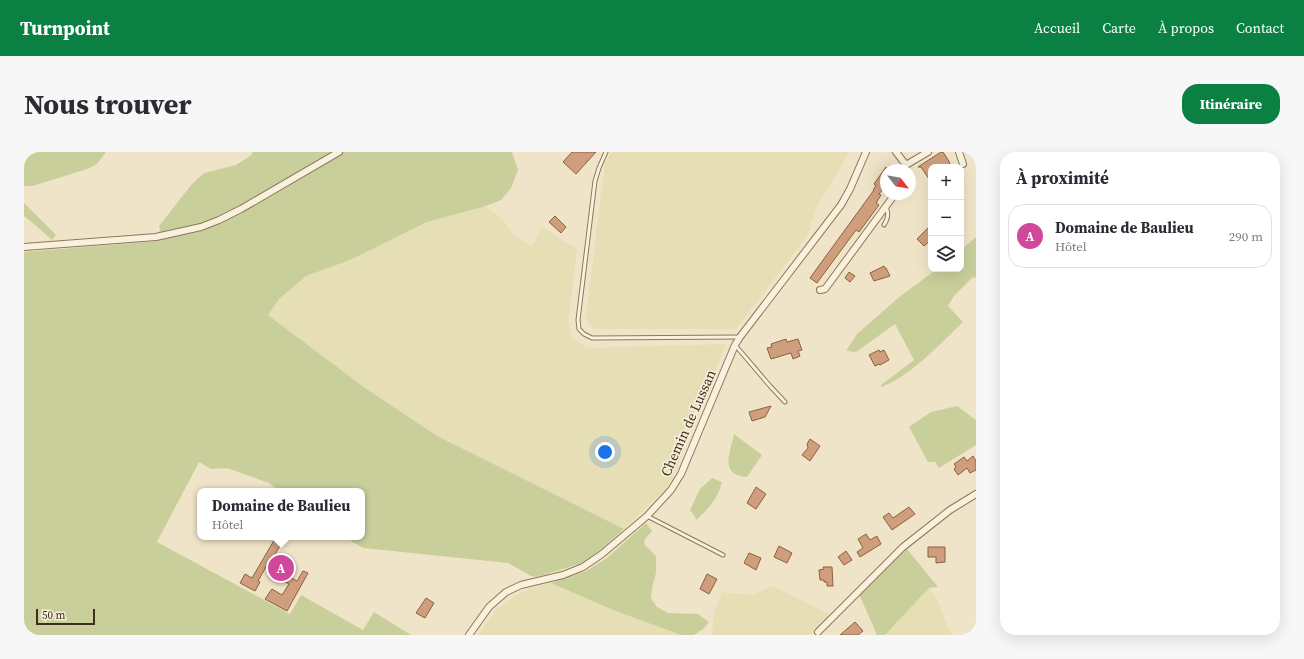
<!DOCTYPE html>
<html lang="fr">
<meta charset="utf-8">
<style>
:root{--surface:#fff;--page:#f7f7f7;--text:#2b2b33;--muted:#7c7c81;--line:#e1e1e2;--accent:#0b8043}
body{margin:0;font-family:"Source Serif 4",serif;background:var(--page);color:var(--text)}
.controls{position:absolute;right:12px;top:12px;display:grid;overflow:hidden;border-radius:8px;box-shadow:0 4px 16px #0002}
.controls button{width:36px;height:36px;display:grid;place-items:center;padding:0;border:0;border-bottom:1px solid var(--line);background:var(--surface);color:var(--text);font:20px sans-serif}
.compass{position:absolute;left:856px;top:12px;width:36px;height:36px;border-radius:50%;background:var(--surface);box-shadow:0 4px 16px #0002;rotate:121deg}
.scale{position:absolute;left:12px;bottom:10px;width:59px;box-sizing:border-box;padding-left:4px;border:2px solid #3d2e20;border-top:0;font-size:11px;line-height:14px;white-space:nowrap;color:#3d2e20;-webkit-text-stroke:3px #f7eed8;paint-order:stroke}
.you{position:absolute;left:581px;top:300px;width:14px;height:14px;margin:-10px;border:3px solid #fff;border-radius:50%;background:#1a73e8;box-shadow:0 0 0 6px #1a73e833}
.badge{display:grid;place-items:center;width:26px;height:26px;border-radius:50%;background:var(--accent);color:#fff;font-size:13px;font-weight:700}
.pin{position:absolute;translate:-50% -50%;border:2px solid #fff;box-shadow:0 1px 4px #0006}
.popup{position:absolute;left:173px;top:336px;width:168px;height:52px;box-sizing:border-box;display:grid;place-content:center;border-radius:8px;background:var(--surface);filter:drop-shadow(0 1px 3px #0005);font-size:13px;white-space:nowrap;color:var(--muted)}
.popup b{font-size:15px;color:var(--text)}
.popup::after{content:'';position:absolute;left:50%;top:100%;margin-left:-8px;border:8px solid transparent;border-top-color:var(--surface)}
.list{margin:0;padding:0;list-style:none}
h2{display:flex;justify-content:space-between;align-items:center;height:52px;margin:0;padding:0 16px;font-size:17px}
h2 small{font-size:13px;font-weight:400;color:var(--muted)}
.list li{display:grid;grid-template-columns:26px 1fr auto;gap:12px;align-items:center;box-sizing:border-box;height:64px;margin:0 8px 8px;padding:0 8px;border:1px solid var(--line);border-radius:16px}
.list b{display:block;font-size:15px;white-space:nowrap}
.list p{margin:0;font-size:13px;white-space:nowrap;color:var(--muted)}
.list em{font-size:13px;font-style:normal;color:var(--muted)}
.icon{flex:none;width:22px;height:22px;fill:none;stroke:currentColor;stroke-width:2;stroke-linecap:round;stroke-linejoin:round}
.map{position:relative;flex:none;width:952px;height:483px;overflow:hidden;border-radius:16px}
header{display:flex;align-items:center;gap:24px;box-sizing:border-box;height:56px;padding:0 20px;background:var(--accent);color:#fff}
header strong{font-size:19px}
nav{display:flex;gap:22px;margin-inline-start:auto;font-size:14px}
.intro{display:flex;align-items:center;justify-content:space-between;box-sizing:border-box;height:96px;padding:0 24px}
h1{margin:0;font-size:28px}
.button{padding:10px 18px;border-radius:16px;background:var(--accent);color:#fff;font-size:14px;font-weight:700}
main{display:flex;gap:24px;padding:0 24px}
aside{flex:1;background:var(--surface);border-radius:16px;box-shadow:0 4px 16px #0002}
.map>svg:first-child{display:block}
</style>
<header>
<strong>Turnpoint</strong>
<nav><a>Accueil</a><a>Carte</a><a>À propos</a><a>Contact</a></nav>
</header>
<div class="intro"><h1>Nous trouver</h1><a class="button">Itinéraire</a></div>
<main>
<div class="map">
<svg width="952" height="483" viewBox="0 0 952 483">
<rect width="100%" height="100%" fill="#f0e4c8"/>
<!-- farmland -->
<path fill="#e6deb5" d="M587 0H826L794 52 783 84 712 177H573L564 172 562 164 581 10Z
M462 54 480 69 490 83 508 95 518 75 553 97 544 169 547 185 555 191 564 196 702 192 687 230 657 283 661 295 648 327 641 337 600 377 413 284 341 236 244 163 255 147 282 124 326 108 403 70Z
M527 431 589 458 657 483H454L472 458 491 444 508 436Z
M748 434 805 462 797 473 786 483H688L690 461 698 440 729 443Z
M905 436 913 446 925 478 929 483H861Z"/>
<!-- green -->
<path fill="#c9cf9b" d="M0 0H82L74 11 66 16 9 34H2L0 35Z
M229 0H488L494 18 487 36 477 48 462 54 403 70 326 108 282 124 255 147 244 163 341 236 413 284 600 377 576 398 561 410 513 425 507 424 484 411 339 396 321 385H338V339H256L245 331 203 316 187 317 175 310 133 390 266 462 277 443 339 478 350 460 387 483H6L0 481V100L133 89 136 77 135 74 168 32 180 21 212 13 226 4Z
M0 51 32 83 28 88 10 72 0 64Z
M952 85V126L949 125 930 144 924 154 939 170C918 190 885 226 857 235V233L890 208 871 172 832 200 822 199 833 182 874 146 913 117H937V98Z
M933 254 952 268V293L915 316 911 310H904L885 275 907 260Z
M710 282 738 303 723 325C695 323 706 301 710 282Z
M688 326 698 330C694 346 685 357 672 368L671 365 666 358 676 337Z
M622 371 628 379 621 387 620 392 632 404V421L628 436 627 446 633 455 644 461 674 462 685 470 679 477 670 483H657L589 458 527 431 562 419 583 406Z
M883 397 914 435 905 436 861 483H853L835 442Z"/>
<!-- building -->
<path fill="#cf9f7d" stroke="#8d5f41" d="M548 0H572L552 22 539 10Z
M917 0H919L926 11 920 15H907V30L897 15H894Z
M862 15V33L855 42 857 43 852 51 855 53 835 80 832 78 793 131 786 126 850 38H849L852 34 850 32Z
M531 64 542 75 537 81 525 70Z
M907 73V88L900 94 893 87Z
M860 114 861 116H862L866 124 850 129 846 121Z
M825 120 831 124 826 130 821 126Z
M762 187 763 190 774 187 778 198 774 199 776 204 769 207 767 201 747 207 743 196 748 195 747 192Z
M855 198 856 200 860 198 865 208 856 213 855 212 851 214 845 203Z
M747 254 741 265 728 269 725 260Z
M786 287 796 294 786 309 778 303 784 296 783 292Z
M949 304 952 309V318L946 321 943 316 934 323 930 317 932 315 930 312 940 305 943 309Z
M732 335 742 342 732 357 723 351Z
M885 355 891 362 868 378 859 365 865 361 869 366Z
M842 382 846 388 853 384 857 392 836 405 833 400 839 396 834 387Z
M252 385H261L249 406 266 416 262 423 273 429 279 419 284 421 263 459 241 447 248 437 258 443 265 432 256 427 258 422 243 413 234 429 236 430 231 439 216 431 221 422 228 426Z
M755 394 768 401 763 411 750 405Z
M904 395H921V410L912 411V405H904Z
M822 399 828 408 820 413 814 405Z
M725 401 737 406 732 418 720 411Z
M799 415H808L809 434H803V430H800V428H796L795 418 800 417Z
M683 422 693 427 685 442 676 437Z
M402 446 410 451 401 466 392 461Z
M831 470 839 479 834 483H816Z"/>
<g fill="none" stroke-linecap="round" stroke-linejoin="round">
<defs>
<path id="service" d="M582 0 575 16 571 29 554 168 555 177 560 182 568 186 716 185
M860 73C864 67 865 61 862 55
M711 193 746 234 761 250
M623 364 699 403"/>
<path id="minor" d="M872 0 882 13 904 0
M935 0 939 12
M0 95 132 85 177 75 195 68 217 57 315 0
M796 138 801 137 871 42
M794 480 879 395 926 358 952 342
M445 483 465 455 482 440 497 433 539 423 559 415 578 402 623 364 647 338 657 322 711 193 716 185 817 53 826 37 842 0"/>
</defs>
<!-- service casing -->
<use href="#service" stroke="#8d765c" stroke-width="5"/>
<!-- minor casing -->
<use href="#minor" stroke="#8d765c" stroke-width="8"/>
<!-- service -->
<use href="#service" stroke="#faf1dc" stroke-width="3"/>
<!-- minor -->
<use href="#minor" stroke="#faf1dc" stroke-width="6"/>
</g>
<g text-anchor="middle" stroke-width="3.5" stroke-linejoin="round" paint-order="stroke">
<!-- street labels -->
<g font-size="14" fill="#3d2e20" stroke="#f7eed8">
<text transform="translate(664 271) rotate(-66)" y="5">Chemin de Lussan</text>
</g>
</g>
</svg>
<div class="controls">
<button>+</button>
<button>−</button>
<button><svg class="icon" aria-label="layers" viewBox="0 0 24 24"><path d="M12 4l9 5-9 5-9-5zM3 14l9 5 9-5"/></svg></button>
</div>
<svg class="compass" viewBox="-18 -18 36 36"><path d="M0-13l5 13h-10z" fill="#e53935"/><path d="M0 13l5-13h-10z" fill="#7c7c81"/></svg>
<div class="scale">50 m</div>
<div class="you"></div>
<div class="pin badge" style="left:257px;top:416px;background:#d1479c">A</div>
<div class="popup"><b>Domaine de Baulieu</b>Hôtel</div>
</div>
<aside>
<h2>À proximité<small></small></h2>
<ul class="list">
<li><span class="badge" style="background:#d1479c">A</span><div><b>Domaine de Baulieu</b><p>Hôtel</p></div><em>290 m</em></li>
</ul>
</aside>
</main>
